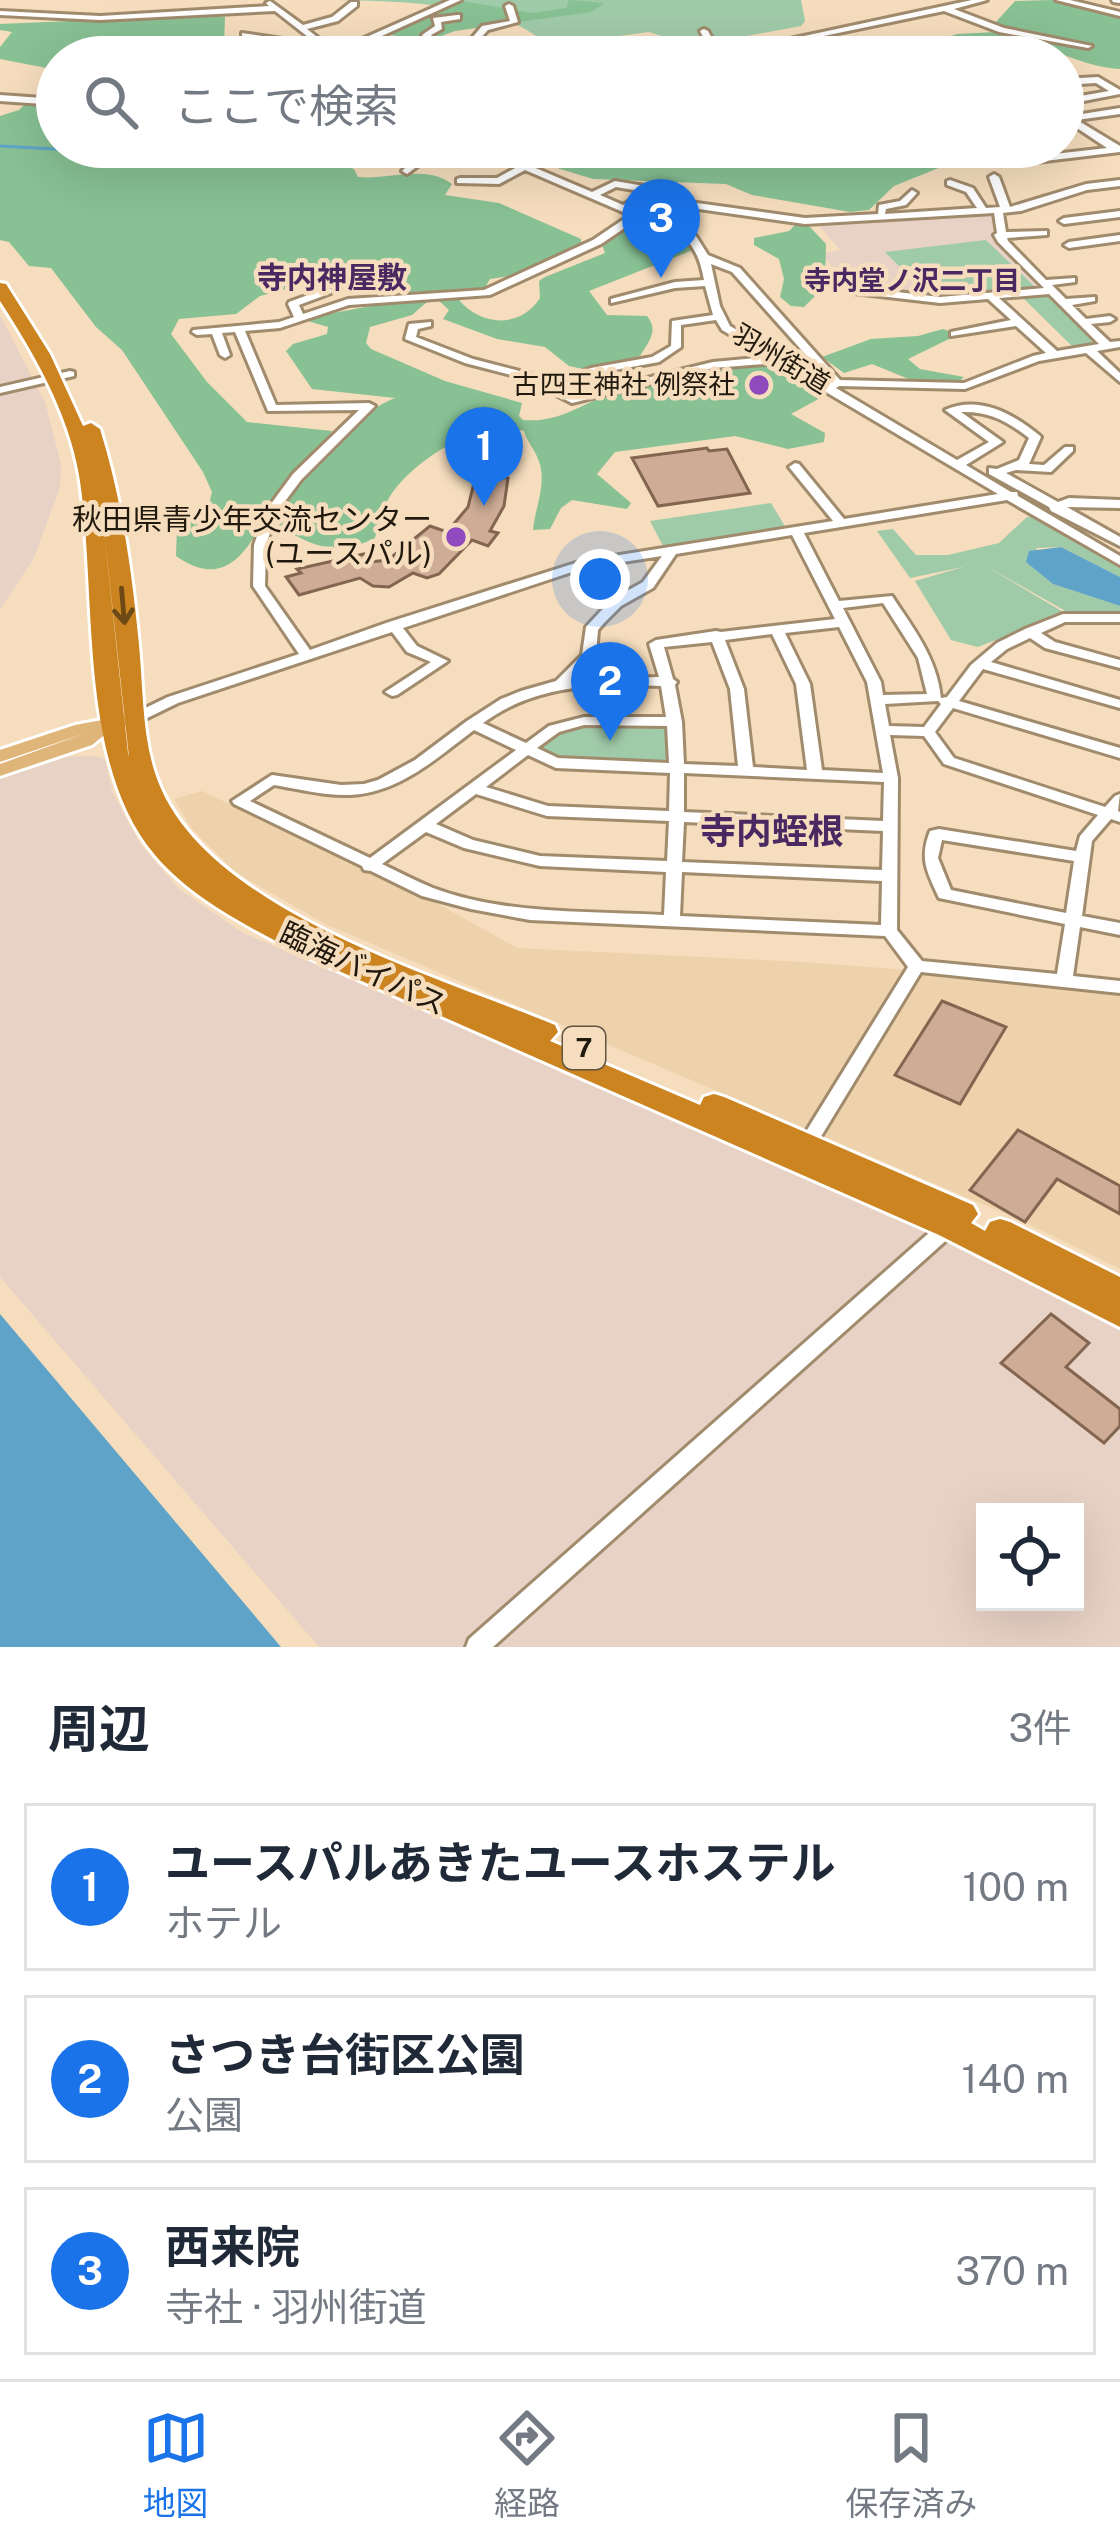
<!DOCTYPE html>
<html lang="ja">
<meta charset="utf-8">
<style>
:root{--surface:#fff;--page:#f2f2f3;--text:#1f2937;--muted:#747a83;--line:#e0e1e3;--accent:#1a73e8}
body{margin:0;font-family:"Public Sans","Noto Sans JP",sans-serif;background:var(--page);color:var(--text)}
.controls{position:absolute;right:36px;bottom:36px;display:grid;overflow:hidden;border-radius:0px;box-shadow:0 12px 48px #0002}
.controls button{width:108px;height:108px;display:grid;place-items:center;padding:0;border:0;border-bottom:3px solid var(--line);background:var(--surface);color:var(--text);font:60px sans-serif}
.you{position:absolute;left:600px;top:579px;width:42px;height:42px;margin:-30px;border:9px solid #fff;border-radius:50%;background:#1a73e8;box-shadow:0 0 0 18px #1a73e833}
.badge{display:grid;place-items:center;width:78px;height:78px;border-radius:50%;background:var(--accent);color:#fff;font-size:39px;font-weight:700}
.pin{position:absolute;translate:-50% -99px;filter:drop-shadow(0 3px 6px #0008)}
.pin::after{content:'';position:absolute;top:63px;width:42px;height:36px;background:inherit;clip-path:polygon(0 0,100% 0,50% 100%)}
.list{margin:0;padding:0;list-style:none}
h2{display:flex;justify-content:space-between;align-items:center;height:156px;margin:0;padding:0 48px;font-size:51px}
h2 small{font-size:39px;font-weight:400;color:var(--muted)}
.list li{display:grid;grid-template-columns:78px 1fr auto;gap:36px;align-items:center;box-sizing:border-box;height:168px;margin:0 24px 24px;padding:0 24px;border:3px solid var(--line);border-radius:0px}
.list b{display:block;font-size:45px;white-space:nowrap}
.list p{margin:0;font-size:39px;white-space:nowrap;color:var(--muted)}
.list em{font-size:39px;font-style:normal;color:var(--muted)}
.icon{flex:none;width:66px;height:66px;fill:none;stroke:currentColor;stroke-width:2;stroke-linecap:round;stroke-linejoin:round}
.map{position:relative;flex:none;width:1120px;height:1647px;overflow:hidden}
.search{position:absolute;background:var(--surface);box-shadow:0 12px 48px #0002;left:36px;right:36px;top:36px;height:132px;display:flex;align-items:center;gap:30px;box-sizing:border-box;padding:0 42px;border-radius:66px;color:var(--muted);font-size:45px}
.sheet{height:732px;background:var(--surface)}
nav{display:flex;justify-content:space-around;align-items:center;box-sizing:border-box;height:168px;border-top:3px solid var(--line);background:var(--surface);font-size:33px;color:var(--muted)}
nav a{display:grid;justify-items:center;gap:6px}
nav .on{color:var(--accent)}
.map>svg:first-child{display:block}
</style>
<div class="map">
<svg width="1120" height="1647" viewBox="0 0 1120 1647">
<rect width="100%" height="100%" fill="#f5ddbd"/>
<!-- built -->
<path fill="#eed2ab" d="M202 791 431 900 517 948 803 962 1064 982 1120 993V1269L1022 1221 325 924 235 872 193 830 174 799Z"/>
<!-- industrial -->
<path fill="#e8d2c5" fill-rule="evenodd" d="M986 212 994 214V234L1044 290 942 297 866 289 841 276 821 254 840 250 817 224 846 218Z
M0 315 45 402 61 464 60 487 34 558 0 610Z
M94 756 105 759 113 793 140 844 179 889 243 933 511 1046 565 1075 653 1106 721 1141 903 1215 1120 1326V1647H319L0 1277V779L59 757ZM985 1512H1075V1602H985Z"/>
<!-- green -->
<path fill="#a0cba9" d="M338 0H801L805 21 801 26 736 38H668L649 32 603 38 571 50C544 46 528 27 506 20 450 3 395 1 338 0Z
M986 240 1037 289 929 296 885 252Z
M1046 295 1091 338 1092 343 1073 347 1023 298Z
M771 503 786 528 663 546 650 521Z
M1027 517H1037L1120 568V577L1061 547 1036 548 1053 584 1120 606V613H1069L984 565 1065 613 978 647 951 640 915 581 963 567 910 578 877 531 893 529 916 555H948L999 543Z
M578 726 663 728 670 732 671 759 663 763 561 759 542 748 557 733Z"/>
<!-- forest -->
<path fill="#88c194" d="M569 0 605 3 591 12 455 31 430 40 389 35 462 1 532 13 566 8Z
M1052 0 1120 17V69C1083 67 1054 48 1020 40 991 34 963 59 937 41L957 34 996 32V22L1015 1Z
M187 16 225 17 224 46 217 57H57V70L0 59V47L12 32 0 30V24Z
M28 101 57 105V147H120L158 158H288C312 169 331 161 354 169L358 177C389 180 426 164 452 184L445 195 499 203 581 239V244C552 259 524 276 490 279L484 289 359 294 323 285 298 286 260 296 236 314 179 319 171 334 207 382 247 422 332 431C322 449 301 463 288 480 259 517 241 602 176 556L177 528 207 512 212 492 203 472 122 350 96 327 51 268 29 266 9 242 0 240V116L19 110Z
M487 147 529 160 571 153 579 165 618 167 623 161 645 156 641 147H1011L1003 150 1012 164 941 167 894 186 869 210 850 212 752 195 726 184 593 179 541 163 524 162Z
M795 225 809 226 826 244 825 286 804 307 791 306 780 297 784 279 779 259 754 245V238L789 231Z
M650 226 680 235 693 250 589 291 607 315 647 316C659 331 649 341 640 356L583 369 569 366 545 347 497 339 443 319 449 310 437 299 459 300C481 326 520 329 540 298L539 281 545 277 605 253 602 245 620 230Z
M419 297 427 302 412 315 370 327 366 343 371 349 445 381 522 403 519 416 523 420C558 423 578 406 610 394 631 386 652 387 674 382 734 367 766 345 821 393L822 397 791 414 825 433 824 442 788 449 735 436 615 452 597 474 631 503 627 509 572 500 561 508 550 529 533 530C535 507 548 482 538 459 534 448 527 442 524 431 481 418 418 457 392 493 383 507 379 523 375 538 337 557 313 547 279 526L277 509C303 475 356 412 395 398L312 389 286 351 293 344 327 334 328 327 308 321 312 317Z
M943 329 949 331 951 338 908 359 920 369 964 377 957 383 916 382 872 364 844 373 822 357 871 339 918 336Z"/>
<!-- water -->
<path fill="#5fa4c8" d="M1061 547 1120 577V606L1053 584 1026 562 1029 551Z
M0 1314 281 1647H0Z"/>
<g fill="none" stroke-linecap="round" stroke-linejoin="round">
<!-- stream -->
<path stroke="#5fa4c8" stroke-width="3" d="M0 146 72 150"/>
</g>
<!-- building -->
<path fill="#ceac96" stroke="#836550" stroke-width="3" d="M707 448 709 451 727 449 750 493 658 506 632 458Z
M489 476 508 478 504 506 490 531 498 533 488 546 472 540 439 574 427 578 413 573 389 587 373 586 360 578 299 595 286 577 301 573 297 569 364 554 370 562 388 560 430 526 447 532 468 507 475 479Z
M942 1001 1006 1027 960 1104 895 1075Z
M1018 1130 1120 1186V1214L1057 1179 1025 1222 970 1190Z
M1051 1314 1089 1343 1066 1367 1120 1409V1426L1104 1443 1001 1363Z"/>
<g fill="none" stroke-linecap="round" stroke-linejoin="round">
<defs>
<path id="minor" d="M450 0H461L340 55 342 57H333L325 50 281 43 263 57H254L273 42 242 37V33L317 44 275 11 100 20 0 15V11L100 16 269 6 266 3 270 1 303 25 332 17 351 2H357V6L338 21 307 29 335 51Z
M972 0H987L954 9 1004 28 1092 46 1088 48 999 32 944 11 790 43 657 57H628L632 55 708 47 700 31 704 29 708 31 716 46 790 39Z
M1056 0H1070L1120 12V16Z
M1112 0H1120V3L1113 2Z
M509 4 513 6 518 22 488 30 475 44 484 48 483 57H475L476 49 466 45 482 26 510 21 505 6Z
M457 15H460V19L441 22 442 29 431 35 438 42 437 44 415 57H405L429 42 422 35 435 26 433 18Z
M1012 50 1023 57 1010 55 952 57 956 55Z
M1098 77 1120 90V94L1063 105V99L1109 91 1096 83 1063 85V79Z
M0 95 57 99V105L0 101Z
M1120 108V114L1077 120 1120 146V152L1028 163 1023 160 1028 157 1107 148 1068 122 1063 123V117Z
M411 147H421L419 165 407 174 402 171 409 164Z
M473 147H486L592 192 615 181 650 187 652 189 646 196 805 218 878 214 879 205 900 201 912 190 917 193 906 205 886 209 885 214 977 208 966 192 947 185V181L950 180 973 188 986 208 1000 207 989 177 994 174 999 177 1010 207 1086 184 1120 180V186L1087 190 1021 211 1003 213 1006 232 1047 231V235L1007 238 1008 241 1046 280 1075 278V282L1052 285 1066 299 1095 297V301L1072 305 1086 319 1110 316 1115 319 1110 322 1091 324 1110 342 1120 341V347L1097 351 1120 373V382L1086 353 1039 361 965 389 839 386 836 388 957 460 989 442 945 410C979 395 1012 413 1039 435L1041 437 1029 464 1044 465 1065 447H1073V451L1051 472 1016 470 1006 473 1058 502 1069 498 1120 500V508L1067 507 1120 537V546L1051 511 1049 507 989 474V468L997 469 1019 460 1029 438C1007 421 989 411 961 412L1003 442 966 465 1011 492H1017L1018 496 1120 556V565L1007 500 804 533 839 601 892 596C913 628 937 658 941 698L947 697 971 665 997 643 1025 629 1063 614H1120V622H1065L1041 633 1055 642 1120 660V668L1045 648 1030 638 1007 649 991 662 1120 700V708L983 669 959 701 1120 748V758L953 708 935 732 954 758 1105 807 1115 796 1120 794 1118 811 1120 812V822L1111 819 1092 841 1082 916 1120 923V935L1080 927 1073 976 1120 981V993L921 972 814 1148 808 1150 802 1148 799 1143 802 1138 908 967 885 936 530 920 471 909 422 896 371 871 364 870 362 866 234 804 232 801 272 775 341 785 364 784 378 780 415 760 467 721 501 699 521 691 556 681 582 655 586 627 611 600 643 582 662 556 584 568 403 628 417 646 448 661 397 695 392 696 385 692 431 662 407 652 392 632 178 703 139 722H129L127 719 129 716 168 697 299 654 253 586 254 545 265 512 293 474 359 410 268 411 235 332 222 333 230 355 225 358 220 355 212 334 197 335 192 332 193 330 279 322 294 317 288 304 289 302 327 288 331 289V293L299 305 303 314 348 299 484 290 593 240 630 215 525 170 499 184 457 183V179L460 178H497L517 167ZM616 187 640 191 638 196 623 205 600 195ZM642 201 805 224 994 213 997 233 994 235 998 242 1044 288 940 297 854 287 849 290 854 293 940 303 988 299 1011 320 951 332V336L1016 326 1046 353 1033 356 964 383 840 380 740 268 708 255 696 236 631 208ZM638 219C679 236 695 232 704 280L675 282 611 299V303L675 288 705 286 713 315 672 321 671 346 652 357 591 368 550 384 531 374 473 359 416 337 418 329 431 326V322L409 324 405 339 465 363 523 378 572 403 713 368 777 363 998 494 844 519 799 464 795 463 789 467 833 521 582 561 389 622 310 650 265 586 266 545 277 512 301 480 375 406 369 403 276 405 245 331 280 328 349 305 490 295 601 244ZM711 264 732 272 830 382 828 384 730 326 720 306ZM1049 294 1099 344 1057 351 999 298ZM716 320 722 330 768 357 713 362 573 396 559 388 598 373 659 362 681 347V325ZM792 535 835 619 721 632 716 631 656 640 649 644 659 677 574 679 596 656 598 630 604 623 621 606 653 588 676 554ZM883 603 918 658 927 694 883 695 881 682 843 608ZM839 627 867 682 883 773 822 770 810 684 785 633ZM772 634 796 684 807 770 753 767 744 689 725 640ZM712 642 730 689 738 766 684 764 682 722 675 685 677 682 673 679 664 647ZM628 685 661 686 666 717H584L549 726 526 743 483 723C527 691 575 685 628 685ZM938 701 941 704 924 727 889 726 885 704ZM584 725 667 726 669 763 558 758 537 748 559 732ZM474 730 516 750 370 858 250 801 274 785C299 789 325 796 350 795 399 793 437 758 474 730ZM890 735 924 736 944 764 1098 815 1080 836 1076 851 939 829 930 831C919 859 927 872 939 898L1065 924 1057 974 922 961 897 930 898 778ZM528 755 556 768 670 773 669 811 548 806 486 787ZM684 773 884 782 883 821 684 812ZM476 794 547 816 669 821 667 861 540 856 473 840 436 824ZM684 822 883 831 882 870 682 862ZM426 832 464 848 540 866 666 872 664 915C588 911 505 915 433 888 416 881 399 872 382 864ZM942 840 1074 861 1066 913 951 890 938 858ZM682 872 882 881 881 925 680 916Z
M1120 211V217L1064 224 1059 221 1064 218Z
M1120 235V241L1069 248 1064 245 1069 242Z
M70 371 74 372V376L0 393V387Z
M954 1214 961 1217 963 1222 961 1227 493 1647H466L469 1639 947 1217Z"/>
<path id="major" d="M124 716 130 717 132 721 130 725 113 728 92 745 0 776V764L86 733 0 762V750L75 725Z"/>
<path id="highway" d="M0 283 6 284 50 354 83 426 91 423 100 429C122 500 132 572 139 645 143 686 142 734 155 773 198 908 434 975 555 1025L558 1032 550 1041 700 1105 704 1097 714 1094 724 1097 973 1205 978 1214 971 1223 985 1231 990 1222 1000 1219 1010 1222 1120 1277V1327L939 1235 298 953C248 926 192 899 155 855 76 762 98 591 79 475 68 412 34 353 0 301ZM101 504 129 757 128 753Z"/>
</defs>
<!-- minor casing -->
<use href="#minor" stroke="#a18b6d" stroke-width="6"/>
<!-- major casing -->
<use href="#major" stroke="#fff" stroke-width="6"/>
<!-- highway casing -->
<use href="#highway" stroke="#fff" stroke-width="6"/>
<!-- minor -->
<use href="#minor" fill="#fff" fill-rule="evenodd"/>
<!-- major -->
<use href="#major" fill="#e0b579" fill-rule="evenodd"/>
<!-- highway -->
<use href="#highway" fill="#cb841f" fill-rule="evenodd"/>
</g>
<!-- one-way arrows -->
<defs><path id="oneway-shaft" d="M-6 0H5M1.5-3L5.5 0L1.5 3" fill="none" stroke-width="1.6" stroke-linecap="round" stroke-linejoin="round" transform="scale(3)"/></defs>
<use stroke="#6d4915" href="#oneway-shaft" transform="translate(123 606) rotate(85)"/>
<!-- markers -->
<g fill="#8f4abe" stroke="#f5ddbd" stroke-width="4.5">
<circle cx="759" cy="385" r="12"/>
<circle cx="456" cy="537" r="12"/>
</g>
<g text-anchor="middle" stroke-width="9" stroke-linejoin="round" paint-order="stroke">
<!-- far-neighbourhood labels -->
<g font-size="27" font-weight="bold" fill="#4a2962" stroke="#f5ddbd">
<text x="912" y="290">寺内堂ノ沢二丁目</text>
</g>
<!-- far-street labels -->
<g font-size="27" fill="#21190d" stroke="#f5ddbd">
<text transform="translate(781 359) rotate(31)" y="9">羽州街道</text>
</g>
<!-- far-poi labels -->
<g font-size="27" fill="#21190d" stroke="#f5ddbd" text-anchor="end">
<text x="735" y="394">古四王神社 例祭社</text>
</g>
<!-- shield labels -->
<rect fill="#f5ddbd" stroke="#615442" stroke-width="3" x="563" y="1027" width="42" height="42" rx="9"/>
<g font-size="27" font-weight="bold" fill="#21190d">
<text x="584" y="1057">7</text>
</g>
<!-- far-quarter labels -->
<g font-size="30" font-weight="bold" fill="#4a2962" stroke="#f5ddbd">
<text x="332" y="288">寺内神屋敷</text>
</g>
<!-- poi labels -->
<g font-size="30" fill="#21190d" stroke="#f5ddbd" text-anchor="end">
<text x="432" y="530">秋田県青少年交流センター<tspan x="432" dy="34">(ユースパル)</tspan></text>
</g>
<!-- street labels -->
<g font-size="30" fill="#21190d" stroke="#f5ddbd">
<text transform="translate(363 969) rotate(25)" y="10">臨海バイパス</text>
</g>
<!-- quarter labels -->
<g font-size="36" font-weight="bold" fill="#4a2962" stroke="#f5ddbd">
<text x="772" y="844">寺内蛭根</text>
</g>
</g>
</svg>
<div class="controls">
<button><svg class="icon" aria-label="locate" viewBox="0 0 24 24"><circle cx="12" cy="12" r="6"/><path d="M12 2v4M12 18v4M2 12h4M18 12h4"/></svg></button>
</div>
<div class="you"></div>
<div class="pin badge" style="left:484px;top:506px">1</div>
<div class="pin badge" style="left:610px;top:741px">2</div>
<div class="pin badge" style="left:661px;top:278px">3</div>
<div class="search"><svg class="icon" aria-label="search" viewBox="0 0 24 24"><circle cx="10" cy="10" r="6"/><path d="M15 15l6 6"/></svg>ここで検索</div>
</div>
<section class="sheet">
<h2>周辺<small>3件</small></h2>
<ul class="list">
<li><span class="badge">1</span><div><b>ユースパルあきたユースホステル</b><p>ホテル</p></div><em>100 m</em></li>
<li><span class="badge">2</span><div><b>さつき台街区公園</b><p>公園</p></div><em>140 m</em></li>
<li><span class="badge">3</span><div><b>西来院</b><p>寺社 · 羽州街道</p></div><em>370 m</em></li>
</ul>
</section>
<nav>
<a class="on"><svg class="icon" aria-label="map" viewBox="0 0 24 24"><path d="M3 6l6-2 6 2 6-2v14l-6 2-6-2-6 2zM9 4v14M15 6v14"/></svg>地図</a>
<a><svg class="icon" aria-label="directions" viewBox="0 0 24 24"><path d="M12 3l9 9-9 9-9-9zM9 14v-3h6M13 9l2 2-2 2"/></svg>経路</a>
<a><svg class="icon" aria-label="saved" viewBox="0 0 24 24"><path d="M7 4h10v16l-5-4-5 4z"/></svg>保存済み</a>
</nav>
